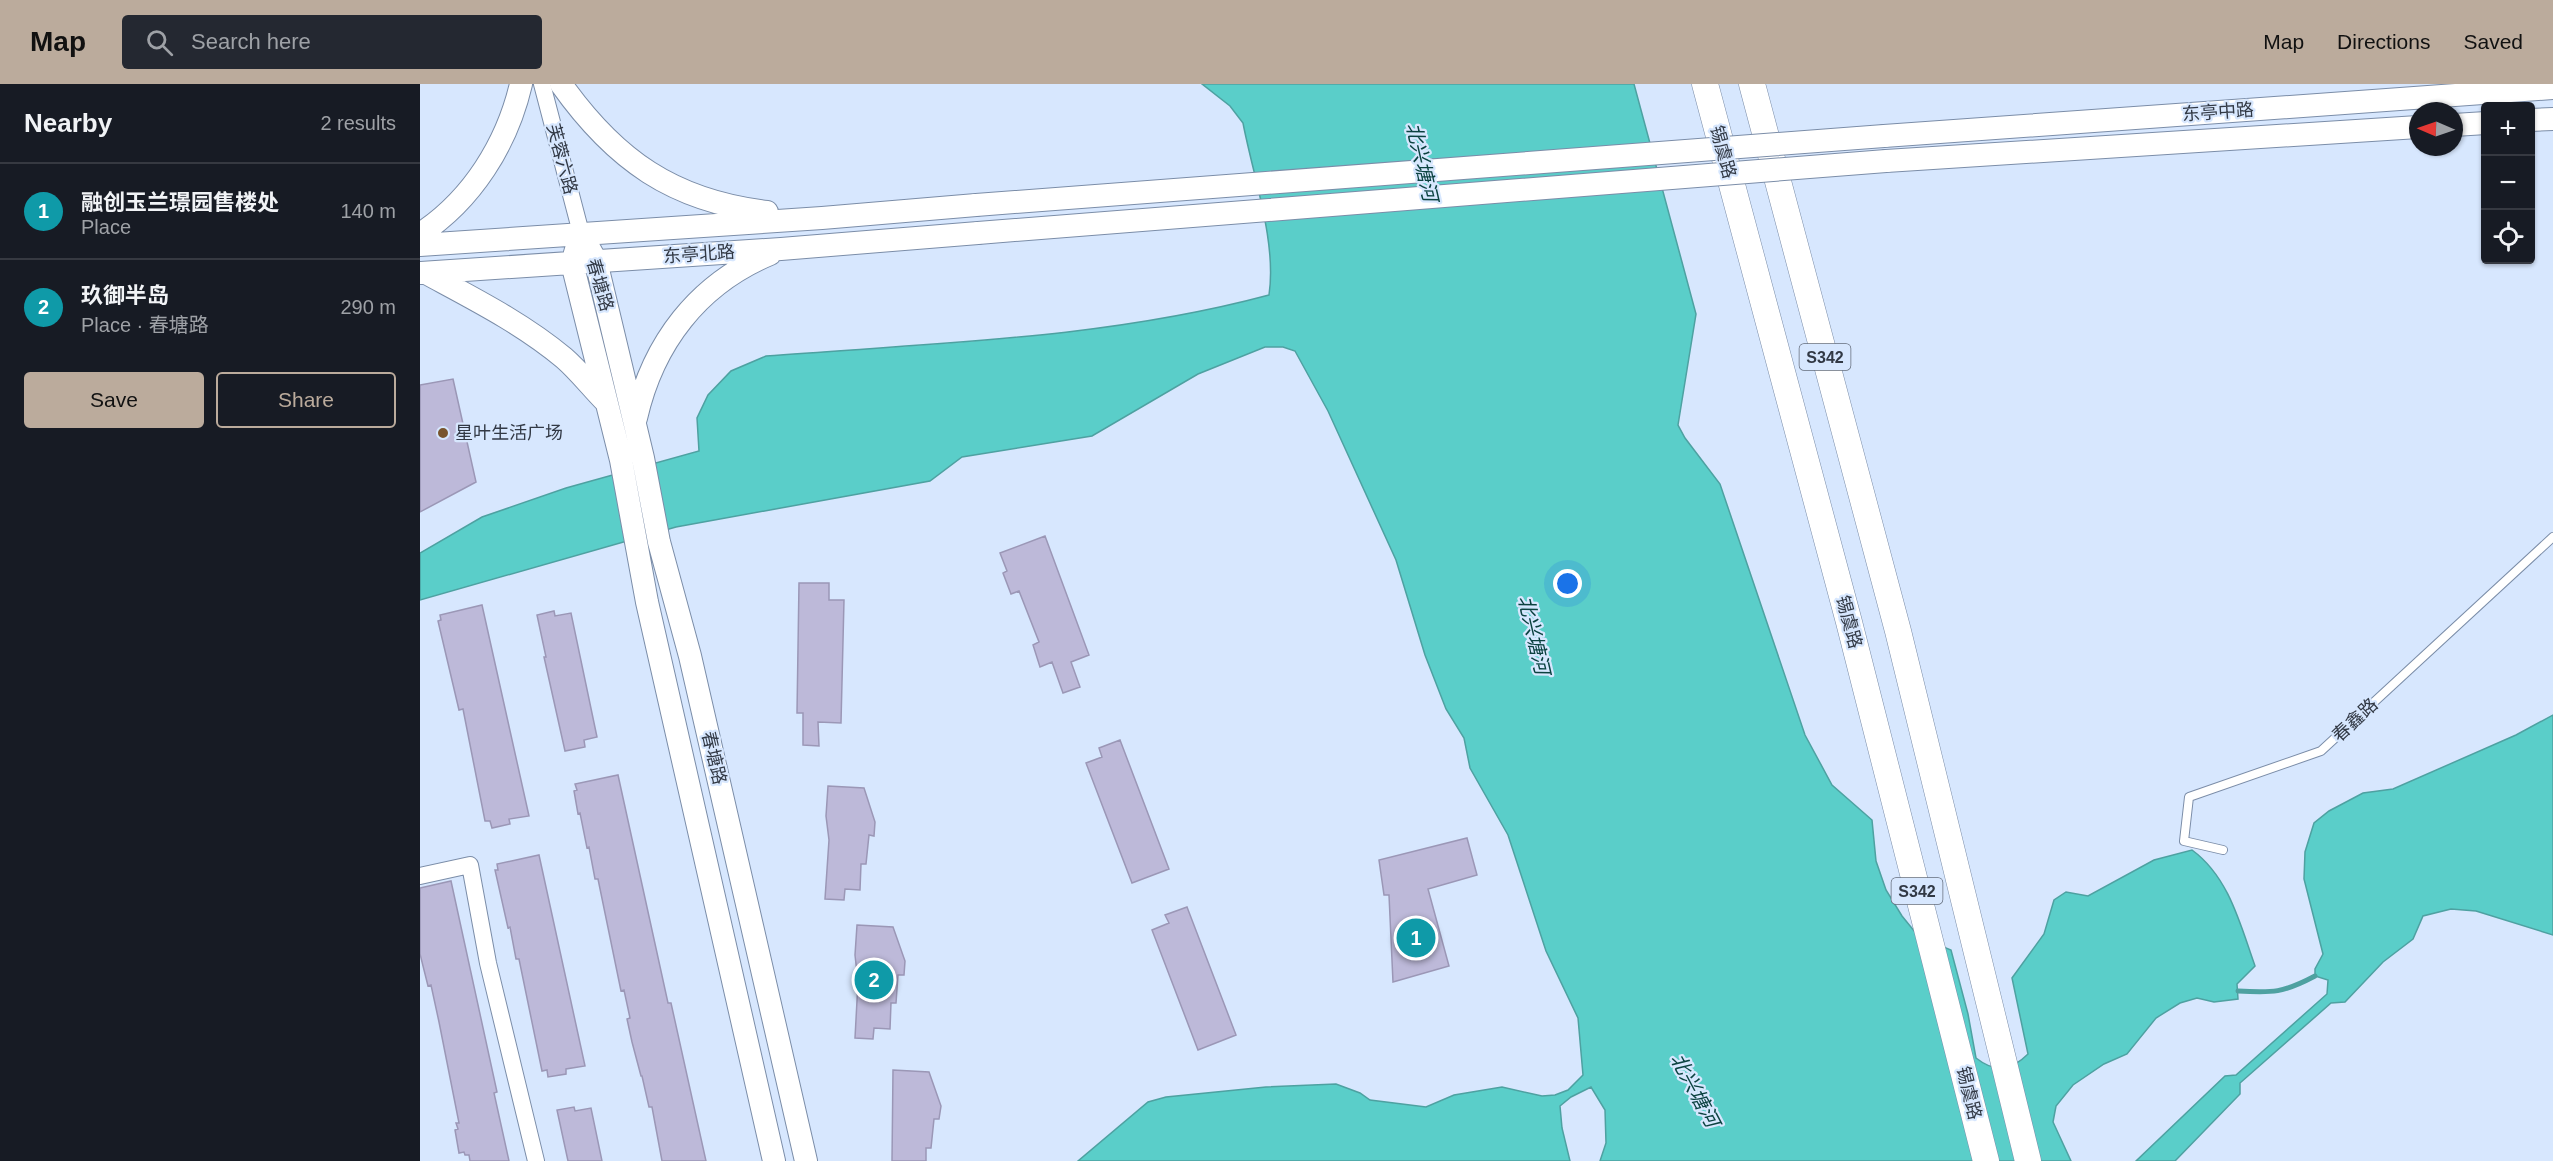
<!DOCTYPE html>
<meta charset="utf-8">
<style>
:root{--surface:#171b24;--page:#242831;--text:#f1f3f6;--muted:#9ea1a6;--line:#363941;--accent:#bbab9c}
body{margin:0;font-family:Helvetica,"Noto Sans SC",sans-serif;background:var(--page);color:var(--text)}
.controls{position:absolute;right:18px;top:18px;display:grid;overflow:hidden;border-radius:6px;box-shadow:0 2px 4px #0004}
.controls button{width:54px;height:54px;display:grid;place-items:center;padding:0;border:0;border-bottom:2px solid var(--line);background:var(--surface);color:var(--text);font:30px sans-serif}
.compass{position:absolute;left:1989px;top:18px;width:54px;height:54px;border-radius:50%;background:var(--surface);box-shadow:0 2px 4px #0004;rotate:272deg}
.you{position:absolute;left:1148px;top:500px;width:21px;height:21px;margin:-15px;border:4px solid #fff;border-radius:50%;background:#1a73e8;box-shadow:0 0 0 9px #1a73e833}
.badge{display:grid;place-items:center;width:39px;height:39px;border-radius:50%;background:var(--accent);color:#fff;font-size:20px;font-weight:700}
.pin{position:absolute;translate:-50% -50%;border:3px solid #fff;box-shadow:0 2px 6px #0006}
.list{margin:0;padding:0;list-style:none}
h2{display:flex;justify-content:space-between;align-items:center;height:78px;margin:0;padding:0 24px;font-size:26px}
h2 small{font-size:20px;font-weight:400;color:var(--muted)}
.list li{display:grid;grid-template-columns:39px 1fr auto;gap:18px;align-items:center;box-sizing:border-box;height:96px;padding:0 24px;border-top:2px solid var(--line)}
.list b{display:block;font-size:22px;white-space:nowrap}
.list p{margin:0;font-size:20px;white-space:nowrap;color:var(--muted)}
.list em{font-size:20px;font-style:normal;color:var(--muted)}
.actions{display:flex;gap:12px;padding:18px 24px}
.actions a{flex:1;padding:14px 0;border:2px solid var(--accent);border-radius:6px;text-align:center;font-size:21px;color:var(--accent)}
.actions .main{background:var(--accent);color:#111}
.icon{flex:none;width:33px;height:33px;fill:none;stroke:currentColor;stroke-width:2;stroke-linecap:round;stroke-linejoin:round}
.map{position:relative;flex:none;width:2133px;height:1077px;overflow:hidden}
header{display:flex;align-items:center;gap:36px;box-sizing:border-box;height:84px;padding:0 30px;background:var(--accent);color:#111}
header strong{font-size:28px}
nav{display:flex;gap:33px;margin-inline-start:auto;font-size:21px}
.search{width:420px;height:54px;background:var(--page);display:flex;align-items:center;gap:15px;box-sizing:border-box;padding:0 21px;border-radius:6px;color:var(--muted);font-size:22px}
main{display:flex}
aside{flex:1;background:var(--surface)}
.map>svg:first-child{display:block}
</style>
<header>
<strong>Map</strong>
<div class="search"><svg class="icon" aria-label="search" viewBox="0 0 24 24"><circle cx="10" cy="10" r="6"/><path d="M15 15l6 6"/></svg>Search here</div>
<nav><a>Map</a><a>Directions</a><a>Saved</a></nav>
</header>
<main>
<aside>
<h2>Nearby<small>2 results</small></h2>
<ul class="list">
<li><span class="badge" style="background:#0f9aa8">1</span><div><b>融创玉兰璟园售楼处</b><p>Place</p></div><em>140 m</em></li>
<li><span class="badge" style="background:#0f9aa8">2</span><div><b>玖御半岛</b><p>Place · 春塘路</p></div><em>290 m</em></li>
</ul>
<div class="actions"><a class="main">Save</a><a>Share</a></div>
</aside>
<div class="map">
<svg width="2133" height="1077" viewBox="0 0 2133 1077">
<rect width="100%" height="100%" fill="#d7e7fe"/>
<!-- water -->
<path fill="#5acec9" stroke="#4ea1a1" stroke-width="1.5" d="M782 0H1214L1276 230 1258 341 1265 354 1300 400 1385 651 1412 701 1452 736 1456 777 1466 806 1482 832 1499 853 1531 866 1548 930 1556 974C1575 989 1591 987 1608 970L1592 894 1624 850 1634 816 1646 808 1668 812 1734 776 1772 766C1809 793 1820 840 1835 882L1817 900 1818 915 1794 918 1777 914 1760 919 1736 934 1707 970 1684 980 1653 1001 1636 1022 1633 1038 1651 1077H1180L1186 1059 1185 1026 1171 1003 1151 1013 1140 1022 1142 1044 1150 1077H658L728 1018 746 1013 846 1003 916 1000 940 1009 950 1016 1006 1023 1034 1011 1082 1003 1122 1012 1135 1011 1148 1006 1163 991 1158 934 1126 867 1088 751 1050 684 1044 654 1026 625 1005 571 976 476 908 327 875 267 863 263H845L778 290 672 352 542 373 510 397 256 443 0 516V469L62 433 146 404 279 367 277 334 288 311 311 287 346 272C514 259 685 255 849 211 857 158 833 92 823 39L810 22Z
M2133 631V851L2056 827 2031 825 2003 832 1993 855 1963 878 1925 918 1911 919 1820 999V1010L1755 1077H1716L1805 992 1816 991 1907 910 1908 896 1895 892V885L1903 870 1884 795 1885 768 1894 739 1909 727 1943 709 1973 705 2096 651Z"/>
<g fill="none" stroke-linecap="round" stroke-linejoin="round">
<!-- stream -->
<path stroke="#4ea1a1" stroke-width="5" d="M1818 907C1853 909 1863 909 1895 892"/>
</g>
<!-- building -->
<path fill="#bdb9d9" stroke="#9b97b6" stroke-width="1.5" d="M33 295 56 398 0 428V301Z
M625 452 669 571 651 578 660 603 643 609 632 578 620 583 613 561 619 558 599 507 591 510 583 489 587 487 580 469Z
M379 499H409V516H424L421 639 398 638 399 662 383 661V629H377Z
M62 521 109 732 89 735 90 740 72 744 70 737H65L43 625 39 626 18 537 21 536 20 531Z
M134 527 135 532 151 529 177 653 164 656 165 663 145 667 124 573H126L117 531Z
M700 656 749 785 712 799 666 679 682 673 679 664Z
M198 691 248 919H251L286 1077H242L232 1023H229L222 992H221L212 958 207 935 210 934 204 906 201 907 178 795H175L169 763 167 764 160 729 158 730 154 707 157 706 155 700Z
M408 702 444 704 455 738 454 752 449 751 446 780H441L440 806 425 805 424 816 405 815 409 756 406 732Z
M1047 754 1057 791 1008 805 1029 882 973 898 969 811H964L959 776Z
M119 771 165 982 146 985V990L128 993 127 986 122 987 99 875H96L90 843 88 844 75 786H78L77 780Z
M31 797 77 1008 74 1009 89 1077H50L49 1071H45L44 1068 39 1069 35 1046 38 1045 36 1039H39L19 938 11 901 8 902 0 870V804Z
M767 823 816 951 778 966 732 846 749 839 745 831Z
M437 841 473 843 485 877 484 891H478L476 919H471L470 945 454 944 453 955 435 954 438 898 435 871Z
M473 986 509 988 521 1022 519 1035H514L511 1064H506V1077H472Z
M154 1023 155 1027 171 1024 182 1077H148L137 1026Z"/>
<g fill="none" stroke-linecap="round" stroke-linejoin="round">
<defs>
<path id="lane" d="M1803 766 1764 757 1769 713 1901 667 2133 453"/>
<path id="street" d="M122 0 161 149
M0 792 50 781 68 879 116 1077"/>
<path id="secondary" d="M141 0C195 76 253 117 347 128
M2110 36 2133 35
M2034 41 2066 39
M1464 52 2133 4
M1466 77 1998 43
M161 149 176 177 223 374 239 458 270 572 386 1077
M161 149 152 179 201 376 227 518 354 1077
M0 150C52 116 87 60 101 0
M0 161 402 134 556 121
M0 189 361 165 558 149
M6 189C54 215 102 239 144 274 159 287 172 304 186 318
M216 334C233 259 278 200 350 170"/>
<path id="primary" d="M1285 0 1429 538 1566 1077
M1332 0 1478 547 1608 1077"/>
</defs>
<!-- lane casing -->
<use href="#lane" stroke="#7b8da8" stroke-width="10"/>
<!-- street casing -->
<use href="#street" stroke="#7b8da8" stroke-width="18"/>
<!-- secondary casing -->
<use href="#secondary" stroke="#7b8da8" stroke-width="24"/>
<!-- primary casing -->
<use href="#primary" stroke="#7b8da8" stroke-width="27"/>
<!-- lane -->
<use href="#lane" stroke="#fff" stroke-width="8"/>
<!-- street -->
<use href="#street" stroke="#fff" stroke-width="16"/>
<!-- secondary -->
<use href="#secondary" stroke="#fff" stroke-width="22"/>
<!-- primary -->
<use href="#primary" stroke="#fff" stroke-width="26"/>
<defs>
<path id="secondary-bridge" d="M556 121 1464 52
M558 149 1466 77"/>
</defs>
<!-- secondary-bridge casing -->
<use href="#secondary-bridge" stroke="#7b8da8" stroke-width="24" stroke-linecap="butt"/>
<!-- secondary-bridge -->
<use href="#secondary-bridge" stroke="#fff" stroke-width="22"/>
</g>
<!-- markers -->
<circle fill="#78542d" stroke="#d7e7fe" stroke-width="2" cx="23" cy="349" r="6"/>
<g text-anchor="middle" stroke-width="4.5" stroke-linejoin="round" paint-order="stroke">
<!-- shield labels -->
<g fill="#d7e7fe" stroke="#646d7c" stroke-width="1.5">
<rect x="1379.5" y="260" width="51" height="26" rx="4.5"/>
<rect x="1471.5" y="794" width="51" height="26" rx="4.5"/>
</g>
<g font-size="16" font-weight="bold" fill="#323945">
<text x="1405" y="279">S342</text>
<text x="1497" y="813">S342</text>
</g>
<!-- street labels -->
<g font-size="18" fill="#323945" stroke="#d7e7fe">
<text transform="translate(1798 28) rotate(-4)" y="6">东亭中路</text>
<text transform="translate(1303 68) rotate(75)" y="6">锡虞路</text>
<text transform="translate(142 75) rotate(75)" y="6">芙蓉六路</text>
<text transform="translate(279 170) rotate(-4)" y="6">东亭北路</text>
<text transform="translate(180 201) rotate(74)" y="6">春塘路</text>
<text transform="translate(1429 538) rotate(75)" y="6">锡虞路</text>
<text transform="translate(1935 636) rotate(-43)" y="6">春鑫路</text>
<text transform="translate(294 674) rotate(77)" y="6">春塘路</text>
<text transform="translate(1549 1009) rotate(76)" y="6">锡虞路</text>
</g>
<!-- poi labels -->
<g font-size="18" fill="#323945" stroke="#d7e7fe" text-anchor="start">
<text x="35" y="355">星叶生活广场</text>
</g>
<!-- water labels -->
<g font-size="20" font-style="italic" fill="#0b4240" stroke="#d7e7fe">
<text transform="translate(1002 78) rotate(77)" y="7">北兴塘河</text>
<text transform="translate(1114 551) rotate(77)" y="7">北兴塘河</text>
<text transform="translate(1275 1006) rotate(62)" y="7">北兴塘河</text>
</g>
</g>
</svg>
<div class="controls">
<button>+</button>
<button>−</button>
<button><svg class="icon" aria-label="locate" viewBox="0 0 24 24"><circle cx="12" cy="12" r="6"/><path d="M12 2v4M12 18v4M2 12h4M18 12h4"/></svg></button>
</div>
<svg class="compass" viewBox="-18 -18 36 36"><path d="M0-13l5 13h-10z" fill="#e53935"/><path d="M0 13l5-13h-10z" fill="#9ea1a6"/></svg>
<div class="you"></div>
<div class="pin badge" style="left:996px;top:854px;background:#0f9aa8">1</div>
<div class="pin badge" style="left:454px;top:896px;background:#0f9aa8">2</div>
</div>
</main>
